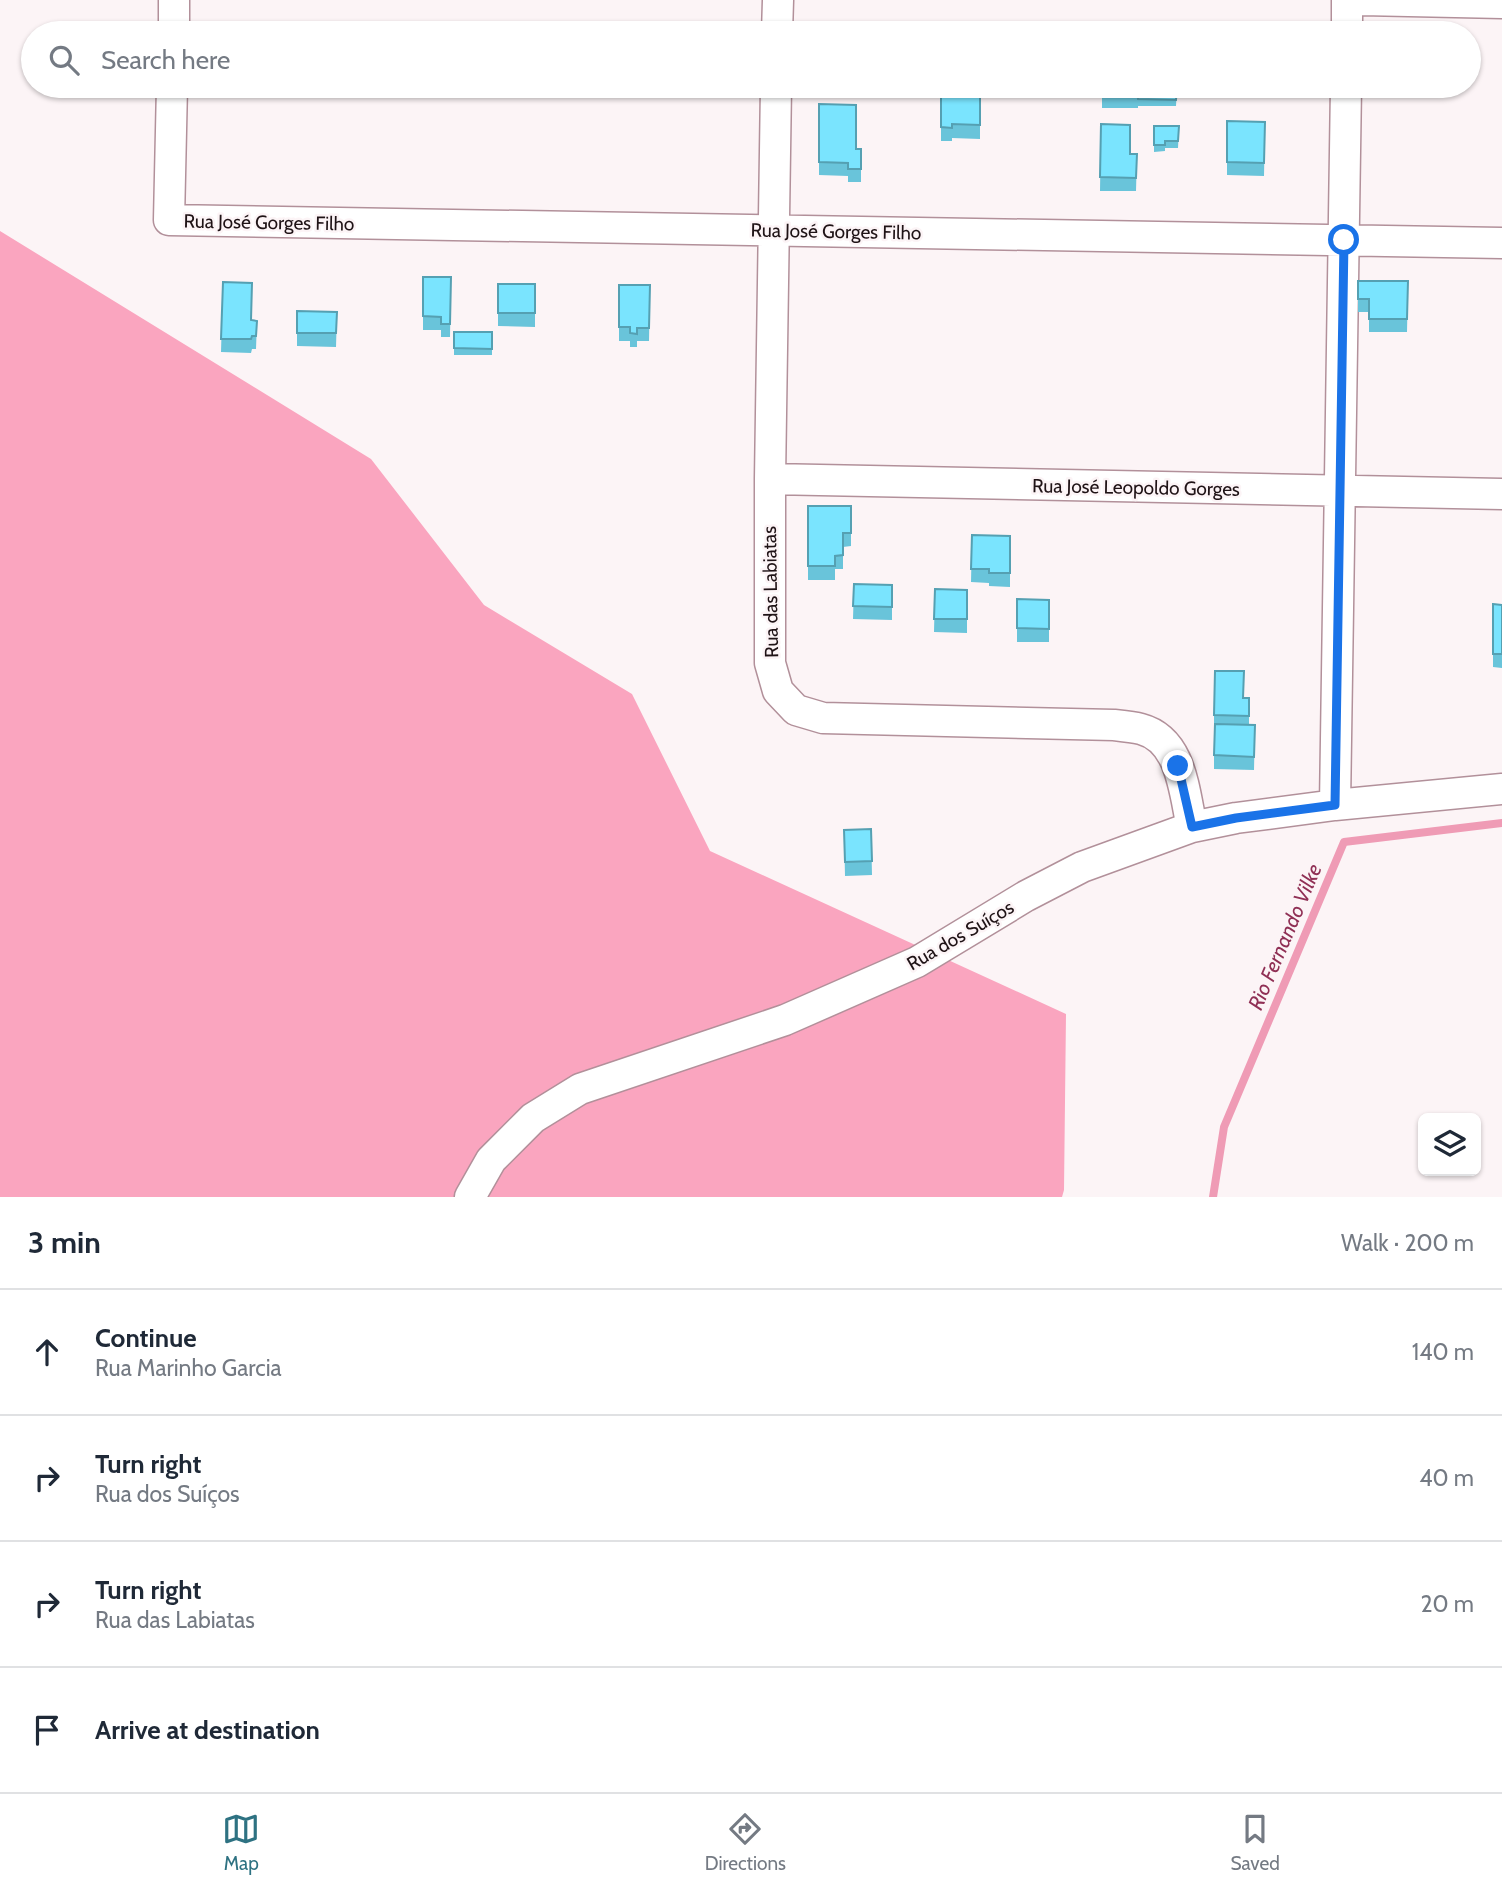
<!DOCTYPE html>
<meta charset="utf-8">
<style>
:root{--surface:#fff;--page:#f2f2f3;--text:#1f2937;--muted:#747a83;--line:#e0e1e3;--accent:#2e7282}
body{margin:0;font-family:Cabin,sans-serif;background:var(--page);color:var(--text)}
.controls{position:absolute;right:21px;bottom:21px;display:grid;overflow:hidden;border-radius:10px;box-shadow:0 2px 5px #0004}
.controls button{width:63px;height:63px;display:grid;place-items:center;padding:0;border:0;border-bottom:2px solid var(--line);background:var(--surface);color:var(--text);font:35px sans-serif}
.stop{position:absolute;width:21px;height:21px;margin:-16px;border:5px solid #1a73e8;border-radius:50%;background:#fff}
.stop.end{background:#1a73e8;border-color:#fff;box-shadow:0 2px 7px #0008}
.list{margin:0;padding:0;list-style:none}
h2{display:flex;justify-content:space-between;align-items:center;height:91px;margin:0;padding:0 28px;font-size:30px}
h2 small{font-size:23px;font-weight:400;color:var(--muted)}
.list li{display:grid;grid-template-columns:46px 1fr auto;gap:21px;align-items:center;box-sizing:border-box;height:126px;padding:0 28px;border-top:2px solid var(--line)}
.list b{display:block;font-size:26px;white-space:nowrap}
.list p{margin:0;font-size:23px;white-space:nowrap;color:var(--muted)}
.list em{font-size:23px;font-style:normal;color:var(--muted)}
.icon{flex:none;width:38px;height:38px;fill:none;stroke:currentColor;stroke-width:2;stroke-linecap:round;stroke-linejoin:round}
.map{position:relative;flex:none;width:1502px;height:1197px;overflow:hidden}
.search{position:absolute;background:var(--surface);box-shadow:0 2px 5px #0004;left:21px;right:21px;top:21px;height:77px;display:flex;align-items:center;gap:18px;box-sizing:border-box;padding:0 24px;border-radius:38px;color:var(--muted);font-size:26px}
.sheet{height:595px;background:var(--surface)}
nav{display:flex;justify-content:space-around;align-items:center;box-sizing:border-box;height:98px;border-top:2px solid var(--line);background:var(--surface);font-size:19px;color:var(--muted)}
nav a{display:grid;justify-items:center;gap:4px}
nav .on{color:var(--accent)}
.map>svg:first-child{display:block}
</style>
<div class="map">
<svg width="1502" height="1197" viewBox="0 0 1502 1197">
<rect width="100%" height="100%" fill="#fcf4f6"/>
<!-- forest -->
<path fill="#faa5bf" d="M0 231 371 459 484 605 632 694 710 851 1066 1014 1064 1190 1062 1197H0Z"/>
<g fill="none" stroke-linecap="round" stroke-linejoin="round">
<!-- stream -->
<path stroke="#ef9bb5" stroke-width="8" d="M1213 1197 1224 1127 1344 842 1502 823"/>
<defs>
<path id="street" d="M1362 0 1502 3
M174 33V0
M777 33 778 0
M1347 33V0
M172 86 169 220 1502 243
M776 86 770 479V663L778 691 796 710 823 718 1114 725C1123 726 1133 727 1141 729 1182 740 1184 792 1192 827
M770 479 1502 494
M1335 805 1346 86
M470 1197 491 1160 533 1118 580 1089 785 1020 917 962 1026 896 1082 867 1192 827 1236 818 1335 805 1502 789"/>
</defs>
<!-- street casing -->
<use href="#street" stroke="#b2909a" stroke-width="33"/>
<!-- street -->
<use href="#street" stroke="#fff" stroke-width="30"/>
</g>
<!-- wall -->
<path fill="#69c4da" d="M1102 86H1177L1176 106H1138V104V108H1102Z
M1238 86H1260V91H1238Z
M941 96 980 97V139L952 138V141H941Z
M819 104 856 149H861V182H848V176L819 175Z
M1227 121 1265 122 1264 176 1227 175Z
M1101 124 1130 154H1137L1136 191H1100Z
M1154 126H1179L1178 148H1165V151L1154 152Z
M423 277H451L450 337H441V330H423Z
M1358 281H1408L1407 332H1369V312H1358Z
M223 282 251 321H257L256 349H252L251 353 221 352Z
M498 284H535V327L498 326Z
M619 285H650L649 341H637V347H630V341H619Z
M297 311 337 312 336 347 297 346Z
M454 332H492V355H454Z
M808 506H851V546L843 547V569H835V580H808Z
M972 535 1010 536V587L989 586V583L971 582Z
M854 584 892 585V620L853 619Z
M935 589 967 590V633L934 632Z
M1017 599 1049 600V642H1017Z
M1493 604 1502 605V668L1493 667Z
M1243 698H1249V725H1255L1254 770 1214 769V715Z
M871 829 872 875 845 876 844 830Z"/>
<!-- building -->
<path fill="#7ae4fe" stroke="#55a0b2" stroke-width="2" d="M582 22V33H586H545V23Z
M1005 23 1018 24V33H1005Z
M1185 27H1213V33H1184Z
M1137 29 1149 30V33H1137Z
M629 30V32H646V33H601Z
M1102 86H1138V95L1102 94Z
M1138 86H1177L1176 100 1138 99Z
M941 96 980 97V125L952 124V128L941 127Z
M819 104 856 105V149H861V169H848V163L819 162Z
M1227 121 1265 122 1264 163 1227 162Z
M1101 124 1130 125V154H1137L1136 178 1100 177Z
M1154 126H1179L1178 141H1165V145H1154Z
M423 277H451L450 324H441V317L423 316Z
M1358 281H1408L1407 319H1369V299H1358Z
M223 282 252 283 251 320 257 321 256 336H252L251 339H221Z
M498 284H535V313H498Z
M619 285H650L649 328H637V334L630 333V327H619Z
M297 311 337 312 336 333H297Z
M454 332H492V349L454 348Z
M808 506H851V533H843V555L835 556V566H808Z
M972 535 1010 536V573H989V569H971Z
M854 584 892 585V607L853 606Z
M935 589 967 590V619H934Z
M1017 599 1049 600V629L1017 628Z
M1493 604 1502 605V654H1493Z
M1215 671H1244L1243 698H1249V716L1214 715Z
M1215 724 1255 725 1254 757 1214 755Z
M871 829 872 861 845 862 844 830Z"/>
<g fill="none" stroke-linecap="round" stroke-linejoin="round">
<!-- route -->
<path stroke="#1a73e8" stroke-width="9" d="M1178 766 1192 827 1236 818 1335 805 1344 240"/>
</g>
<g text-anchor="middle" stroke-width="5" stroke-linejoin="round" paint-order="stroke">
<!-- street labels -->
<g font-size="19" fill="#1f1316" stroke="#fcf4f6">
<text transform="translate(269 222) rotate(1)" y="7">Rua José Gorges Filho</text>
<text transform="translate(836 231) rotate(1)" y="7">Rua José Gorges Filho</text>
<text transform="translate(1136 487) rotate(1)" y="7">Rua José Leopoldo Gorges</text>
<text transform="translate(770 592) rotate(-91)" y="7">Rua das Labiatas</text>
<text transform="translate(960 935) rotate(-30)" y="7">Rua dos Suíços</text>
</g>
<!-- water labels -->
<g font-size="21" font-style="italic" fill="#903055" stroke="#fcf4f6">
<text transform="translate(1285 937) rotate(-67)" y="7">Rio Fernando Vilke</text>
</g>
</g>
</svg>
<div class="controls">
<button><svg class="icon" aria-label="layers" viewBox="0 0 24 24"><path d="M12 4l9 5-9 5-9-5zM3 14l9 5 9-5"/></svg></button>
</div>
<div class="stop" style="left:1344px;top:240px"></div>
<div class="stop end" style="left:1178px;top:766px"></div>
<div class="search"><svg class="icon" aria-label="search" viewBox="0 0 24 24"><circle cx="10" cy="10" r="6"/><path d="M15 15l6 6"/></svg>Search here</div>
</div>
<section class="sheet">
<h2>3 min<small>Walk · 200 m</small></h2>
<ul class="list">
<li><svg class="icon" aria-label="ahead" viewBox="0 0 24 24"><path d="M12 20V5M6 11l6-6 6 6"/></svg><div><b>Continue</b><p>Rua Marinho Garcia</p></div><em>140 m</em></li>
<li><svg class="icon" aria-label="right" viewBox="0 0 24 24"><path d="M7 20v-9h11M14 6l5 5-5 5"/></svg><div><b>Turn right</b><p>Rua dos Suíços</p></div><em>40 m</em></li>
<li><svg class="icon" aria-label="right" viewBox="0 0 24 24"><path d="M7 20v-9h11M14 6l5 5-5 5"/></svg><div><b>Turn right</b><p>Rua das Labiatas</p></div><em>20 m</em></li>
<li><svg class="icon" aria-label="arrive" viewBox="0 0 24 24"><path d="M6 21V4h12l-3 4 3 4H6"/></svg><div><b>Arrive at destination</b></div></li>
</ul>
</section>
<nav>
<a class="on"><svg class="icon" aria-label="map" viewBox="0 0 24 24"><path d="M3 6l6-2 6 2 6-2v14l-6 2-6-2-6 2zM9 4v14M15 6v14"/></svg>Map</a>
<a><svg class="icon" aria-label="directions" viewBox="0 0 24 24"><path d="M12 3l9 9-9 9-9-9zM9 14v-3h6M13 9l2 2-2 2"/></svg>Directions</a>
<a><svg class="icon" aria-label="saved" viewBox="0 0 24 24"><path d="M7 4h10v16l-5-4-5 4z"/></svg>Saved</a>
</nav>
